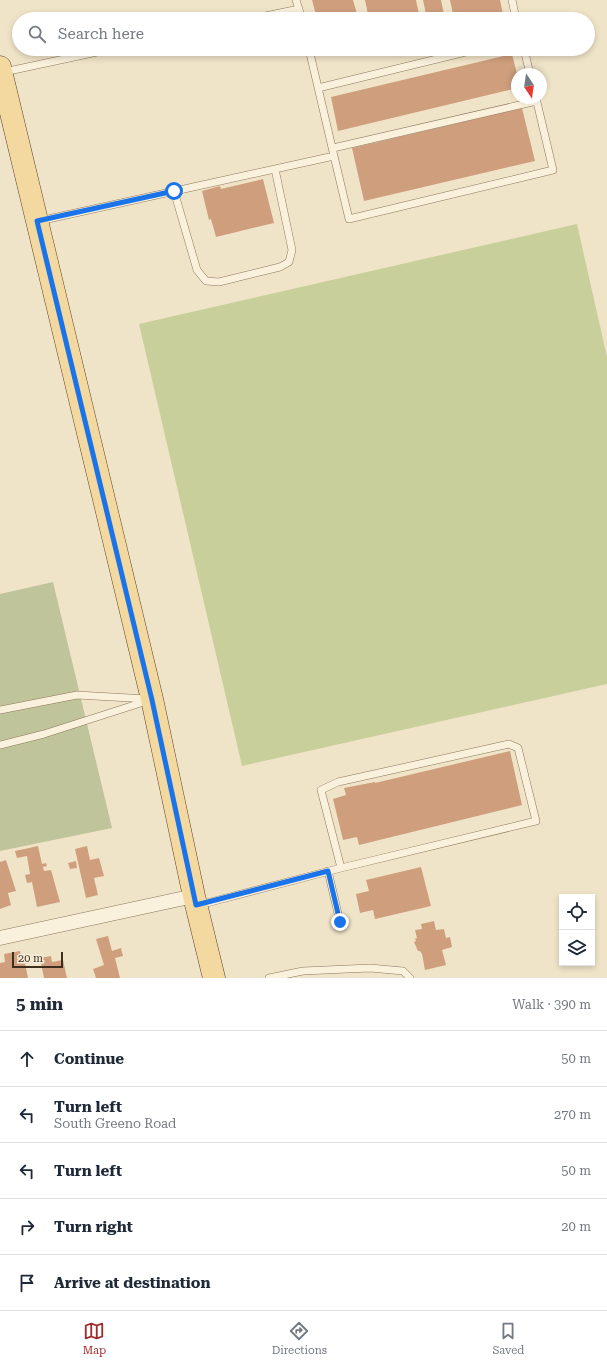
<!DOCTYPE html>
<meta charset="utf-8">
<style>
:root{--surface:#fff;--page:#f2f2f3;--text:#1f2937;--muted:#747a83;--line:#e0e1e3;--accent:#9e2a2b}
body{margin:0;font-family:"Roboto Serif",serif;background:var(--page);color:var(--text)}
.controls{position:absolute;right:12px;bottom:12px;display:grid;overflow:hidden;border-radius:0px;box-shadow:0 2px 6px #0003}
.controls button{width:36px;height:36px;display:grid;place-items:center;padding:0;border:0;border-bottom:1px solid var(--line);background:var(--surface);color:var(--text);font:20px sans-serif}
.compass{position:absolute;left:511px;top:68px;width:36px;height:36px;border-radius:50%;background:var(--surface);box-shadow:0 2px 6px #0003;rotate:167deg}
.scale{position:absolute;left:12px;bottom:10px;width:51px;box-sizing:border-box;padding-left:4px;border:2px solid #3d2e20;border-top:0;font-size:11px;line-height:14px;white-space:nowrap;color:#3d2e20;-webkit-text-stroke:3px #f7eed8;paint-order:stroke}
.stop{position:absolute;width:12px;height:12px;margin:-9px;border:3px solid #1a73e8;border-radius:50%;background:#fff}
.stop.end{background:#1a73e8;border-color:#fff;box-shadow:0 1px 4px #0008}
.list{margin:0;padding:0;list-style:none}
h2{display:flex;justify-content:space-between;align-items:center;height:52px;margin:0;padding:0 16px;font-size:17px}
h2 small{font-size:13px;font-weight:400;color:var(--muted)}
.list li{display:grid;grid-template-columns:26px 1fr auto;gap:12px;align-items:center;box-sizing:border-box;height:56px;padding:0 16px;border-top:1px solid var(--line)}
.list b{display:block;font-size:15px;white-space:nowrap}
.list p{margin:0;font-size:13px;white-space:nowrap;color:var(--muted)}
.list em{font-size:13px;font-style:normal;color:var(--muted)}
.icon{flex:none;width:22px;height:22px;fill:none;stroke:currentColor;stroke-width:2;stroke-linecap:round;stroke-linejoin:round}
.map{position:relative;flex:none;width:607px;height:978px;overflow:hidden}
.search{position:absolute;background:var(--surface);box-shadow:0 2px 6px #0003;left:12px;right:12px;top:12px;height:44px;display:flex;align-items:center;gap:10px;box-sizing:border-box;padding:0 14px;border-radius:22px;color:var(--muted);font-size:15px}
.sheet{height:332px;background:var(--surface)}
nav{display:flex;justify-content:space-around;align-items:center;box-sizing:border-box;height:56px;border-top:1px solid var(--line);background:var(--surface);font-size:11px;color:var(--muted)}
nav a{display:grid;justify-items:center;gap:2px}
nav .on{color:var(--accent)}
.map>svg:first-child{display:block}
</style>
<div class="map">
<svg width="607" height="978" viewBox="0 0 607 978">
<rect width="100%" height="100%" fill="#f0e4c8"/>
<!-- green -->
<path fill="#c9cf9b" d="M577 224 607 357V684L242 766 139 324Z"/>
<!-- cemetery -->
<path fill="#bfc49a" d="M53 582 112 828 0 851V594Z"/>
<!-- building -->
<path fill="#cf9f7d" d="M312 0H353L357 14 335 19H317Z
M365 0H416L420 19H369Z
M423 0H441L445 19H427Z
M450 0H500L504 19H454Z
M376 49H403V50L378 56Z
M512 54 517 74V88L338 131 331 97Z
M522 108 535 161 364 201 352 148Z
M263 179 274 223 216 237 211 219 209 220 202 191 220 186 221 189Z
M510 751 522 805 359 845 357 837 343 840 333 799 346 795 344 788 375 782V783Z
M38 846 42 864 46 863 47 866 43 867 44 871 51 870 60 902 37 907 32 882 27 883 25 875 30 874 27 856 17 858 15 851Z
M87 846 90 860 99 858 104 876 94 878 98 895 86 898 75 849Z
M6 860 16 891 8 893 11 905 0 909V862Z
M76 861 77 868 70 869 68 863Z
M421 867 431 906 375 919 373 910 360 913 356 894 369 891 366 880Z
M434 921 436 930 444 929 446 938 450 937 452 947 442 950 446 965 425 970 422 954 420 951H418L414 942 416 941 415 939 417 938 415 930 422 929 421 924Z
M108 936 112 951 121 948 123 956 115 958 120 978H96L93 969 104 965 96 939Z
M20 951 21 958H24L28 978H0V963L5 962 4 954Z
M51 956 52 962 63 960 67 978H44L40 958Z"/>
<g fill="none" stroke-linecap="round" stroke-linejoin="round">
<defs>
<path id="lane" d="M296 0 299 9
M512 0 516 19
M251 19 299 9 301 19
M524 49 530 74
M4 72 111 49
M318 88 478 49
M333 148 537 101
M334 156 349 219 553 170 536 98
M174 191 197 270 206 281 219 282 280 267 289 262 292 250 275 169
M39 221 334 156 309 49
M0 710 77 695 148 699
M0 745 44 734 150 700
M328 871 340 922
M199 905 341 868 536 821 518 748 509 744 338 782 321 790 341 868
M269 978 303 971 370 968 403 971 410 978"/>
<path id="street" d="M0 938 194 896"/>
<path id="primary" d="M0 67 152 699 194 896 214 978"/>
</defs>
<!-- lane casing -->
<use href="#lane" stroke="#8d765c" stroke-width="8"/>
<!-- street casing -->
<use href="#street" stroke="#8d765c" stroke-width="15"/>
<!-- primary casing -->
<use href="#primary" stroke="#5b4430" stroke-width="23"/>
<!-- lane -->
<use href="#lane" stroke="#faf1dc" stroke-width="7"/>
<!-- street -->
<use href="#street" stroke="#faf1dc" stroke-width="14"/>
<!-- primary -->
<use href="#primary" stroke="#f3d9a0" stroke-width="22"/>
</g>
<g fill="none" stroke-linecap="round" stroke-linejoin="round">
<!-- route -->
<path stroke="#1a73e8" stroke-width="5" d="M174 191 37 221 152 700 196 905 328 871 340 922"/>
</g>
</svg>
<div class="controls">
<button><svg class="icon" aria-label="locate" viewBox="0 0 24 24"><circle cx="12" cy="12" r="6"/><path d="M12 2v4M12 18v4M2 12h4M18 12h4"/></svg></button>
<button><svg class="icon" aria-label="layers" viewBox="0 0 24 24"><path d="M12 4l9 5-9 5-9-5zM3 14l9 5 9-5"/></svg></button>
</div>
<svg class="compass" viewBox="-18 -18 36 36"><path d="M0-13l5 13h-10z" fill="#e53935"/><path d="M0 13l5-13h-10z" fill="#747a83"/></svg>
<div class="scale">20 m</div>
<div class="stop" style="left:174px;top:191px"></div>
<div class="stop end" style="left:340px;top:922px"></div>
<div class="search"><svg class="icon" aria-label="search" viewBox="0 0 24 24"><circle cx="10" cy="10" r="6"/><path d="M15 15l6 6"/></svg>Search here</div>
</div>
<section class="sheet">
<h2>5 min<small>Walk · 390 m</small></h2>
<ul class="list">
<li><svg class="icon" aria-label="ahead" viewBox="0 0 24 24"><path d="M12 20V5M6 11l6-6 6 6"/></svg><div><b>Continue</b></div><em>50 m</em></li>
<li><svg class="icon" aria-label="left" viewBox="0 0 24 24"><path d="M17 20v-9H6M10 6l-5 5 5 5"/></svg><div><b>Turn left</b><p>South Greeno Road</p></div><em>270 m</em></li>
<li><svg class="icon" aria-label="left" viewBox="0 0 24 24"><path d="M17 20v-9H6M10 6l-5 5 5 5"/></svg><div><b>Turn left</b></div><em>50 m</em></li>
<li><svg class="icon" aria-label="right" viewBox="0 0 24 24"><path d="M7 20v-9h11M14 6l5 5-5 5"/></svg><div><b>Turn right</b></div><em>20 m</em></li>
<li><svg class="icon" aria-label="arrive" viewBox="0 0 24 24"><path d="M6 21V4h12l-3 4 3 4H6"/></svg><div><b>Arrive at destination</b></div></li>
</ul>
</section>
<nav>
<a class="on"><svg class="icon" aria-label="map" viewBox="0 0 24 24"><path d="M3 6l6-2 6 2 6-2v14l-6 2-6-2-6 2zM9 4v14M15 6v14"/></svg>Map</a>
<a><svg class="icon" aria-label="directions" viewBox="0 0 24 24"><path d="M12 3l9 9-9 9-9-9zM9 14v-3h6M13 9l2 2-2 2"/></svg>Directions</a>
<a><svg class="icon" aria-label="saved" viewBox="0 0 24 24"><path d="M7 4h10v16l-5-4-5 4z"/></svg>Saved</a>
</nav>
